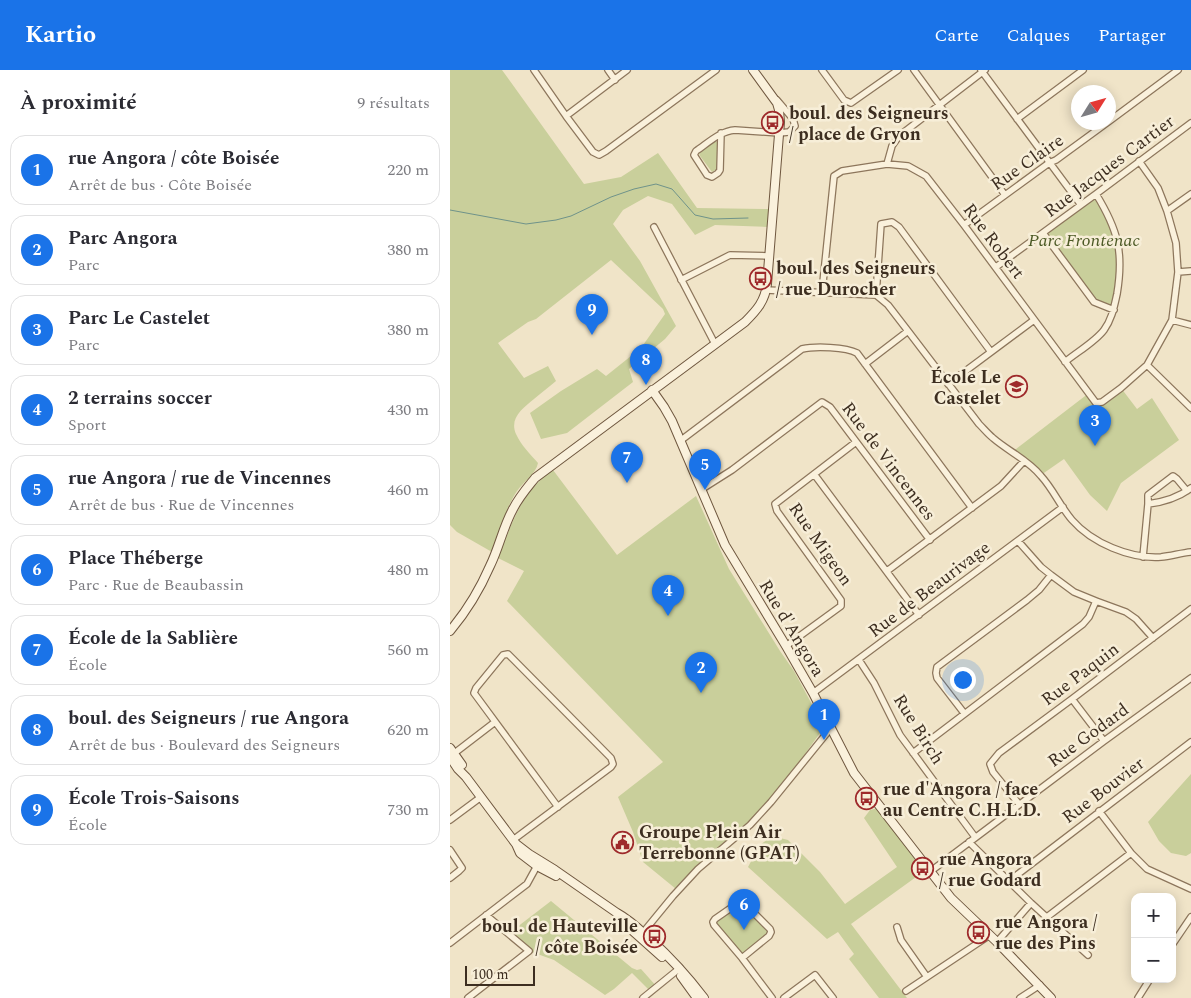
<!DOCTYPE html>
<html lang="fr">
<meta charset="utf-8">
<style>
:root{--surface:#fff;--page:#f7f7f7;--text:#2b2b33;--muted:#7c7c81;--line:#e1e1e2;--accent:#1a73e8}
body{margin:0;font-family:Spectral,serif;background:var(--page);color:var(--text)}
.controls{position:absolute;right:15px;bottom:15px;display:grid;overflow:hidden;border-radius:10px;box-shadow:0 2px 12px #0003}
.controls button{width:45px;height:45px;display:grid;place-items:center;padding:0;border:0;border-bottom:1px solid var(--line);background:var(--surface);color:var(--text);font:25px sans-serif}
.compass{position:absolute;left:621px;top:15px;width:45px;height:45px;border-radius:50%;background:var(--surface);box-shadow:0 2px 12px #0003;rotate:53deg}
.scale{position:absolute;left:15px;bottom:12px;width:70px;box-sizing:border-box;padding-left:5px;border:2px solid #3d2e20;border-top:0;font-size:14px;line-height:18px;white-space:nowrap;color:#3d2e20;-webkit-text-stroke:4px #f7eed8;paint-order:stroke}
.you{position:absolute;left:512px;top:609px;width:18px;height:18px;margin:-12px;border:4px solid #fff;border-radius:50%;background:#1a73e8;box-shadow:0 0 0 8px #1a73e833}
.badge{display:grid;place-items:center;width:32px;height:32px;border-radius:50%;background:var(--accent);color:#fff;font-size:16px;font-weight:700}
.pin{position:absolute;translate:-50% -41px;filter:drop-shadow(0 1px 2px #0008)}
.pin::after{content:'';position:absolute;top:26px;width:18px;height:15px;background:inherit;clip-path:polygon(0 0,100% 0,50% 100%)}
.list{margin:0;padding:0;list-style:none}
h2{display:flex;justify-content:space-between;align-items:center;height:65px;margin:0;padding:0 20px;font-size:21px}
h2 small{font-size:16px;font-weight:400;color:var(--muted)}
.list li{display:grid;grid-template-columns:32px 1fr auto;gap:15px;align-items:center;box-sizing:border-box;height:70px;margin:0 10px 10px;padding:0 10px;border:1px solid var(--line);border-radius:15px}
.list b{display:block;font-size:19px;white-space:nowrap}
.list p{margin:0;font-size:16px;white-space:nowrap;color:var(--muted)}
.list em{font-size:16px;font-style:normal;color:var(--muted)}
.map{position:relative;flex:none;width:741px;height:928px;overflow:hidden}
header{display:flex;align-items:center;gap:30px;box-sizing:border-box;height:70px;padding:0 25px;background:var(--accent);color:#fff}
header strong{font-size:24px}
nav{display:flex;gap:28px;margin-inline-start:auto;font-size:18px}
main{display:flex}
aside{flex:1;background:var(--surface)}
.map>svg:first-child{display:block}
</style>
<header>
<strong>Kartio</strong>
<nav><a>Carte</a><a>Calques</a><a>Partager</a></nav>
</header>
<main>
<aside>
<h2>À proximité<small>9 résultats</small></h2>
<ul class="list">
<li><span class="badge">1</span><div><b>rue Angora / côte Boisée</b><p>Arrêt de bus · Côte Boisée</p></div><em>220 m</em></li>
<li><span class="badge">2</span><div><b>Parc Angora</b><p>Parc</p></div><em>380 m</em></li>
<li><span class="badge">3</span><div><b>Parc Le Castelet</b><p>Parc</p></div><em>380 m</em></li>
<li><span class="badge">4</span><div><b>2 terrains soccer</b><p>Sport</p></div><em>430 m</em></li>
<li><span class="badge">5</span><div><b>rue Angora / rue de Vincennes</b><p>Arrêt de bus · Rue de Vincennes</p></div><em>460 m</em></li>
<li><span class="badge">6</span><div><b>Place Théberge</b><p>Parc · Rue de Beaubassin</p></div><em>480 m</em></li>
<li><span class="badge">7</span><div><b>École de la Sablière</b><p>École</p></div><em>560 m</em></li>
<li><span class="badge">8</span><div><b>boul. des Seigneurs / rue Angora</b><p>Arrêt de bus · Boulevard des Seigneurs</p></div><em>620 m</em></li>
<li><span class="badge">9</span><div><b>École Trois-Saisons</b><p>École</p></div><em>730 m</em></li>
</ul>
</aside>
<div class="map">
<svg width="741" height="928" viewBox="0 0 741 928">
<rect width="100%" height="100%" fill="#f0e4c8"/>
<!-- green -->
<path fill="#c9cf9b" d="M0 0H52L134 114 171 107 208 83 247 138 319 139 318 157 265 155 245 165 222 134 198 126 173 140 163 154 190 191 226 256 215 269 179 299 183 312 117 363 91 369 80 343 111 321 147 299 156 306 191 278 215 244 213 239 161 190 86 249 78 252 48 273 74 308 98 296 106 311C99 317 91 323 84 329 73 338 59 348 66 364 71 375 80 384 88 393 86 404 73 412 67 421 55 439 50 462 42 482L7 462 0 455Z
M264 71 267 72 269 75 267 99 262 102 250 86 249 83Z
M646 124C656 146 669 170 669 195 668 209 665 224 663 238L644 232 593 163Z
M671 318 687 339 702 328 729 370 671 413 657 441 640 425 614 389 591 405 562 382 639 323 646 333Z
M103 400 167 485 246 426 279 499 330 581 344 601 372 653 373 657 370 663 327 723 300 753 226 819 193 792 183 762 168 727 213 692 57 531 74 501 48 488C62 453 71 422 103 400Z
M741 704V783L736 786 721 783 709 771 698 752Z
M428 738 462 785 473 802 401 854 457 928H429L399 889 404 884 388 862 377 869 298 797 310 775 322 766 338 770 370 802 395 834 447 797 414 748 420 740Z
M101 831 182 898 187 900 191 899 207 917 201 922 182 903 164 919 155 925 104 890 79 881 58 864Z
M290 832 321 862 292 888 264 855 265 849Z"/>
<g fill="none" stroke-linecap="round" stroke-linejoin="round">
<!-- stream -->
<path stroke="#6f938a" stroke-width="1" d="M0 140 76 154 106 150 121 146 161 127 184 119 206 114 222 119 245 145 263 149 298 148"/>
<defs>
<path id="street" d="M84 0 116 46 143 82 149 85 156 81 266 0
M158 0 165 10
M372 0 394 30 401 33 448 0
M464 0 555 125
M531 0 631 135
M116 46 177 0
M567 49 633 0
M658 52 728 0
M271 63 270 100 268 103 262 107 257 105 244 85 246 81C258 73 270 61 285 60L329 63 339 62 345 56 343 49 327 30
M437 94 442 76 449 66 535 0
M717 141 741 124
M514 155 599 93 606 90 658 52
M204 157 265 274
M593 163 644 232 664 240
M546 197 646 124 741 53
M728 202 741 201
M231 210 280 185 319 186
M316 220 426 225 438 235 458 261 529 354C534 359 538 364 543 368 558 381 578 390 591 406 603 419 610 436 622 450 642 473 680 489 711 487 721 486 731 483 741 482
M372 222 384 106 392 101 437 94 458 96 476 106 514 155 646 333 652 332 671 318 697 295 722 250 728 202 726 173 717 141 708 118 689 91
M426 225 431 154 442 152 449 157 541 282
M722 250 741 255
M615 292C627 282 645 272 654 260 662 249 664 237 667 224 674 182 668 160 646 124
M415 294 458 261
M697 295 741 338
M498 314 584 250
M230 371 352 279C365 276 396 277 407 283L522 438
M364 404 469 545
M252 419 282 400 372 332 380 337 480 470
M698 434V425L723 406 727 409 737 421
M568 471 591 497 601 505 624 522 646 531 676 542 686 549 703 568
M693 487 698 434C714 432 728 428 741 418
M437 501 551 416 574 391
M336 576 391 536V530L327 441 325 434 406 372
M409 590 424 613 450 665 525 767
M363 623 613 437
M622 629 654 671
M514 643 487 608 486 603 487 597 577 530 589 520 601 505
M463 683 633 554 639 547 646 531
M2 685 45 652
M569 734 543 702 540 694 549 683 622 629 741 539
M649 741 681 783 697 799 741 819
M0 750 31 727
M63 770 161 697 163 694 161 688 63 589 58 584 53 585 26 618 24 623 108 737
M519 772 581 833 638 885
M0 780 12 798 9 801 0 808
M481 801 654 671 741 608
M559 811 741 672
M597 847 681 783
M447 857 451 870 477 907
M191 865 223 826 248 799 300 755 321 732 381 658
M547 872 581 833
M0 873 77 814 88 794
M722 875 741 847
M292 888 319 866 321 862 320 859 294 833 290 832 288 833 265 849 263 852 264 855 292 888 322 928
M456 921 540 865
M18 928 79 881 36 845
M193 928 230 898
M334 928 365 905 383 928
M570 928 590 915
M688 928 700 909"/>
<path id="secondary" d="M202 320 214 337 222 351 275 475 336 576 363 623 404 703 501 828 547 872 601 928
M0 561C16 542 30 519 40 496 49 478 53 457 63 439 69 427 77 418 85 408L295 252C307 240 315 231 317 214L330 52 329 40 327 33 303 0
M0 678 12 695
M0 687 8 699 16 707 66 774 70 783 87 796 106 806
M66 774 79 784 105 800 167 843C180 850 190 860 201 870 221 888 238 907 254 928
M168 845 175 854 212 887
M231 906 247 928"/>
</defs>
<!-- street casing -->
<use href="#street" stroke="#8d765c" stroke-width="8"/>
<!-- secondary casing -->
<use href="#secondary" stroke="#6f573f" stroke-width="10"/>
<!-- street -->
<use href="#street" stroke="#faf1dc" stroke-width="5.5"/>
<!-- secondary -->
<use href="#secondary" stroke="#faf1dc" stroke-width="8"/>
</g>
<!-- icons -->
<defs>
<symbol id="bus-ring" viewBox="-11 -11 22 22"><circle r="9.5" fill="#f7eed8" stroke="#9e2a2b" stroke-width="1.5"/><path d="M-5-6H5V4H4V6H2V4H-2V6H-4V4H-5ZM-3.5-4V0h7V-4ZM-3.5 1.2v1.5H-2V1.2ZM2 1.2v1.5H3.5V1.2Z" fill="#9e2a2b"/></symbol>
<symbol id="school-ring" viewBox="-11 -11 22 22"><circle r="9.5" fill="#f7eed8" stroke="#9e2a2b" stroke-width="1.5"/><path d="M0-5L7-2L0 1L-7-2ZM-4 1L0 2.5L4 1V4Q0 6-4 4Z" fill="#9e2a2b"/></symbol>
<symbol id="civic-ring" viewBox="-11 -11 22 22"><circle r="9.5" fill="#f7eed8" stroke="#9e2a2b" stroke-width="1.5"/><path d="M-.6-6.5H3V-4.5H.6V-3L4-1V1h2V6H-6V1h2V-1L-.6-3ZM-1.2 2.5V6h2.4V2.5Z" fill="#9e2a2b"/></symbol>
</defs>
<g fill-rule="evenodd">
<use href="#bus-ring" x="310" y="40" width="25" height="25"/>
<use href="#bus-ring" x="298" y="196" width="25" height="25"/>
<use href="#school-ring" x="554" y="304" width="25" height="25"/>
<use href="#bus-ring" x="404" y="716" width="25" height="25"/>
<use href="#civic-ring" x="160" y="760" width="25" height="25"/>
<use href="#bus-ring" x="460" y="786" width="25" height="25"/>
<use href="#bus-ring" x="516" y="850" width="25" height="25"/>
<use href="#bus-ring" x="192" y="854" width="25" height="25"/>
</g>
<g text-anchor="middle" stroke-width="5" stroke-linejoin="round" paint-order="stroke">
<!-- poi labels -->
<g font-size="18" font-weight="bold" fill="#3d2e20" stroke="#f7eed8" text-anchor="start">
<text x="339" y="49">boul. des Seigneurs<tspan x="339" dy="21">/ place de Gryon</tspan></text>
<text x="326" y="204">boul. des Seigneurs<tspan x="326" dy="21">/ rue Durocher</tspan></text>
<text x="551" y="313" text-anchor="end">École Le<tspan x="551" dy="21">Castelet</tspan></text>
<text x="433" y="725">rue d'Angora / face<tspan x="433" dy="21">au Centre C.H.L.D.</tspan></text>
<text x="189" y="768">Groupe Plein Air<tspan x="189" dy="21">Terrebonne (GPAT)</tspan></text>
<text x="489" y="795">rue Angora<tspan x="489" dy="21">/ rue Godard</tspan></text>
<text x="545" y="858">rue Angora /<tspan x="545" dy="21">rue des Pins</tspan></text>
<text x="188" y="862" text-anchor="end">boul. de Hauteville<tspan x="188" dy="21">/ côte Boisée</tspan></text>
</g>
<!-- street labels -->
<g font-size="18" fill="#3d2e20" stroke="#f7eed8">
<text transform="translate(577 92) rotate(-35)" y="6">Rue Claire</text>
<text transform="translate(659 96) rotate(-37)" y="6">Rue Jacques Cartier</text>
<text transform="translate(544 171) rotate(53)" y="6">Rue Robert</text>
<text transform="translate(439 391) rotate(53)" y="6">Rue de Vincennes</text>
<text transform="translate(371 474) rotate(55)" y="6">Rue Migeon</text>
<text transform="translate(479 519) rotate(-37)" y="6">Rue de Beaurivage</text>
<text transform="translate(342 558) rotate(59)" y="6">Rue d'Angora</text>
<text transform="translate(630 604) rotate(-37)" y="6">Rue Paquin</text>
<text transform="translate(469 659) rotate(58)" y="6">Rue Birch</text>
<text transform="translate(638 665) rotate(-36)" y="6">Rue Godard</text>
<text transform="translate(653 720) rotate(-37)" y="6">Rue Bouvier</text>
</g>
<!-- park labels -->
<g font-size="18" font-style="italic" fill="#4d5a26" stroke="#f7eed8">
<text x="634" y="176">Parc Frontenac</text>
</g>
</g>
</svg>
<div class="controls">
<button>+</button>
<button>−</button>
</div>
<svg class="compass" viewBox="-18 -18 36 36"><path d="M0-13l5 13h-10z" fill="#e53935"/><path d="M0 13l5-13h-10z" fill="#7c7c81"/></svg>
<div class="scale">100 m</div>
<div class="you"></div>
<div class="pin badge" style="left:374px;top:670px">1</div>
<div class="pin badge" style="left:251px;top:623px">2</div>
<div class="pin badge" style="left:645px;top:376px">3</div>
<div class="pin badge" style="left:218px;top:546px">4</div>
<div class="pin badge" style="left:255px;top:420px">5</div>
<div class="pin badge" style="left:294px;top:860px">6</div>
<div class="pin badge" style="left:177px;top:413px">7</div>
<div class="pin badge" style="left:196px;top:315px">8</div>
<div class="pin badge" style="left:142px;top:265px">9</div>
</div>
</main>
